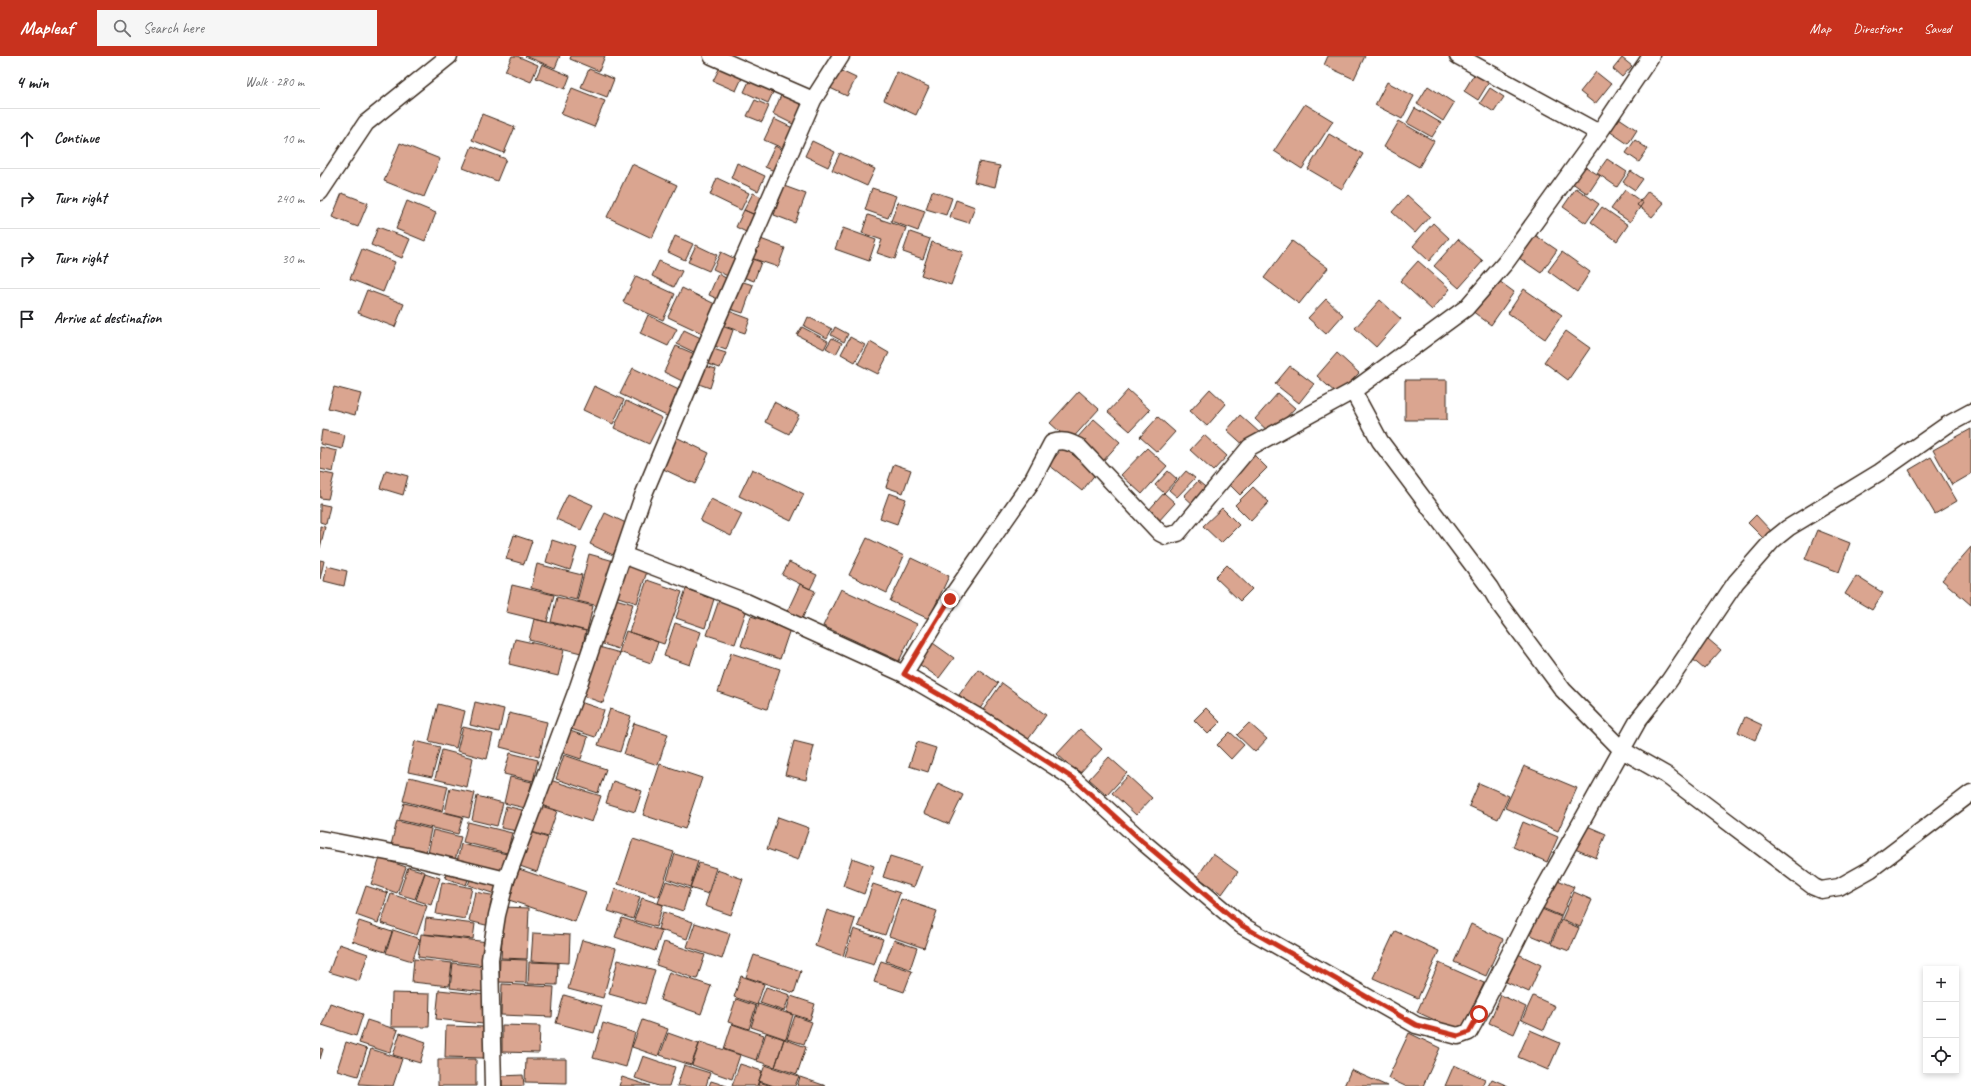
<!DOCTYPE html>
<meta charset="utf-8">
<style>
:root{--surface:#fff;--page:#f6f6f6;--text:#202124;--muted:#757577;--line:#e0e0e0;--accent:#c8321e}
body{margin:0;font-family:Caveat,sans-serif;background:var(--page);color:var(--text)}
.controls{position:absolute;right:12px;bottom:12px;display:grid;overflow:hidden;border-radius:0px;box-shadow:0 2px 6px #0003}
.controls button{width:36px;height:36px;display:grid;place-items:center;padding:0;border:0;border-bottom:1px solid var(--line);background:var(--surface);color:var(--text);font:20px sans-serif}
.stop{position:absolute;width:12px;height:12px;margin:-9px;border:3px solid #c8321e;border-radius:50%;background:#fff}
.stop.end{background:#c8321e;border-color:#fff;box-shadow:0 1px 4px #0008}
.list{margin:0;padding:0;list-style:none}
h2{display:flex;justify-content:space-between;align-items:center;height:52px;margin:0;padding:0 16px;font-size:17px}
h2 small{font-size:13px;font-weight:400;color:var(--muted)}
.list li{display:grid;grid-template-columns:26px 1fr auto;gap:12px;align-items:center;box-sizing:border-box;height:60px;padding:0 16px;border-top:1px solid var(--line)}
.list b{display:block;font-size:15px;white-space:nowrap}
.list em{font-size:13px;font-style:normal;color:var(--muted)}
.icon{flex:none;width:22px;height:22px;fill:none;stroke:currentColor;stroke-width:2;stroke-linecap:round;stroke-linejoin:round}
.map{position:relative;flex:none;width:1651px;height:1030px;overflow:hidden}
header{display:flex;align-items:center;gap:24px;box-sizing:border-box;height:56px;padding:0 20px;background:var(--accent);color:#fff}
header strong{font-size:19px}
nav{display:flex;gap:22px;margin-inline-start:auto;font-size:14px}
.search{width:280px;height:36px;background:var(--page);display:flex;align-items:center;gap:10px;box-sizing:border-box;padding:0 14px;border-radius:0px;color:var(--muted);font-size:15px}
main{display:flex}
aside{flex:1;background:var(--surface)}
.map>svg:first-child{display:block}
</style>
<header>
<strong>Mapleaf</strong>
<div class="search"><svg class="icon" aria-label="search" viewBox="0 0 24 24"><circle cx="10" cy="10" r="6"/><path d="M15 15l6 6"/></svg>Search here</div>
<nav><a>Map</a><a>Directions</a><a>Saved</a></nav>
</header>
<main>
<aside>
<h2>4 min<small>Walk · 280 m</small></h2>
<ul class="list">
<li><svg class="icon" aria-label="ahead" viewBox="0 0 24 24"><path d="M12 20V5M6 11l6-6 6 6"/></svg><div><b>Continue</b></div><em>10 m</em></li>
<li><svg class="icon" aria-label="right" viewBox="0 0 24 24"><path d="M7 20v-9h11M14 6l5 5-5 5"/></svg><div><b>Turn right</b></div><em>240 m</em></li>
<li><svg class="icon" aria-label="right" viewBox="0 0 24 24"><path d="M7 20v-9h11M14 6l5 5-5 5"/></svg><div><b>Turn right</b></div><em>30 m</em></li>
<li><svg class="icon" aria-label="arrive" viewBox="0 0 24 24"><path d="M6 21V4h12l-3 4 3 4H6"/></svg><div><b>Arrive at destination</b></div></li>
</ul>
</aside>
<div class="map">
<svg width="1651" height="1030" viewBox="0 0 1651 1030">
<rect width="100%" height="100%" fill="#fff"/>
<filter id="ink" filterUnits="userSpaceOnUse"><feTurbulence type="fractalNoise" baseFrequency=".025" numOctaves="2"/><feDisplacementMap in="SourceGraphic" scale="8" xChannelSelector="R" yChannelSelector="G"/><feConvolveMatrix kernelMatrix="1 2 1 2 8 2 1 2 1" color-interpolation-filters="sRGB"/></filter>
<g filter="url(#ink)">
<!-- building -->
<path fill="#daa590" stroke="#3b2a1e" d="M192 0H197L218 9 211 26 185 15Z
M205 0H240L235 12Z
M251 0H285L279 15 250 3Z
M1008 0H1045L1034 23 1004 9Z
M1302 2 1312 10 1302 21 1293 13Z
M222 8 250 20 245 33 216 22Z
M400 11 422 22 416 35 393 25Z
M269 13 294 23 287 41 261 31Z
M519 14 536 22 527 40 510 32Z
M577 16 609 31 596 59 564 44Z
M1276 16 1291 28 1275 48 1260 36Z
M1155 17 1169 26 1158 44 1144 35Z
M430 23 454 34 448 47 424 36Z
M1067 26 1094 40 1082 63 1055 49Z
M1108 30 1134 47 1123 65 1097 48Z
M252 32 285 45 274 71 241 58Z
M1170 32 1184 41 1174 56 1160 47Z
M462 37 487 49 477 70 453 58Z
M435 44 449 50 442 66 427 60Z
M985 48 1013 65 982 113 954 95Z
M1095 52 1121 67 1112 81 1087 67Z
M162 58 195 71 184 97 152 84Z
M1299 62 1317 74 1308 88 1289 75Z
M454 63 479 75 469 95 444 84Z
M1079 65 1114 85 1099 111 1064 91Z
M1009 78 1043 98 1022 133 988 113Z
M1315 84 1328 93 1319 106 1306 97Z
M492 85 515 96 508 111 485 100Z
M80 87 120 103 104 141 64 125Z
M152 90 186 103 177 125 143 112Z
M455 90 468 97 459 117 445 111Z
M520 97 555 113 547 130 512 114Z
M1287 103 1307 116 1297 131 1277 117Z
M659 106 680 110 675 131 654 126Z
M417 107 445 120 438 135 411 122Z
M312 108 357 129 332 182 287 161Z
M1263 109 1280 120 1268 138 1251 126Z
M1311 115 1323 123 1315 134 1303 126Z
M397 122 429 137 421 154 390 139Z
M464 130 486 138 475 167 454 159Z
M552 132 576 140 568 162 545 154Z
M1256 132 1279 148 1266 167 1243 151Z
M1305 134 1323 147 1310 166 1291 153Z
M612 135 632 142 626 159 606 153Z
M1328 135 1344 147 1332 161 1317 149Z
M22 137 48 147 38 171 12 161Z
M433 137 448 144 440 161 424 154Z
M1087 139 1110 160 1095 177 1072 156Z
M636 144 655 151 649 167 630 161Z
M87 145 116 157 105 185 76 173Z
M578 146 605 155 598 175 571 165Z
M1282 151 1308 169 1297 185 1271 166Z
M424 154 440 161 432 179 416 171Z
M548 159 586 172 575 203 557 197 562 184 542 177Z
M1113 167 1129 182 1109 205 1093 190Z
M58 171 90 183 82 202 51 189Z
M523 172 556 184 549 205 515 193Z
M590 176 610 183 603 203 583 196Z
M1215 179 1237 194 1221 217 1199 202Z
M355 180 373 188 365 204 348 196Z
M438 182 465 192 458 211 431 202Z
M1138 183 1163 205 1139 232 1114 210Z
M972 185 1008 212 979 248 944 222Z
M612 186 643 196 631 229 601 219Z
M376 189 397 199 389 215 368 206Z
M42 193 75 206 63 236 30 223Z
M401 196 420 205 412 222 393 213Z
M1242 196 1270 216 1257 236 1228 215Z
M429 202 441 206 434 225 423 221Z
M339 205 362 215 354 231 332 220Z
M1098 205 1130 233 1112 254 1080 225Z
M398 218 412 225 402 245 389 239Z
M316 220 355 238 343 264 303 246Z
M1175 222 1194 236 1171 269 1152 255Z
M420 225 433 229 423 257 410 253Z
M362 232 399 250 386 279 348 261Z
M1204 233 1242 259 1225 283 1188 257Z
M47 234 84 248 75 271 38 257Z
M1006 243 1023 259 1006 278 988 262Z
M1060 244 1081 263 1056 291 1035 272Z
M406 254 430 263 425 277 401 269Z
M328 259 357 273 348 290 320 277Z
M488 261 512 273 507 282 484 270Z
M399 269 413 274 406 294 392 289Z
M482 271 508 285 504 293 477 279Z
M515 271 528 278 524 286 511 279Z
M364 274 385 284 378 298 357 288Z
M1246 275 1270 292 1248 324 1224 306Z
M530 281 545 289 535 306 521 298Z
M512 282 522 287 516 298 506 292Z
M550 286 569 297 558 318 538 308Z
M356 290 377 299 364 326 344 316Z
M390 292 406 297 400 312 385 307Z
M1017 297 1039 317 1018 339 997 320Z
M382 309 396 313 390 332 376 327Z
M970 310 994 328 979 347 955 328Z
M313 312 361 335 349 361 300 338Z
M1085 324H1127V364H1085Z
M274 330 304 344 293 368 263 354Z
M14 331 41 338 35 359 8 352Z
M890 333 906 348 887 370 870 355Z
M808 334 830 354 810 375 788 356Z
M759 335 779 353 750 385 730 367Z
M958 337 975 352 951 378 935 363Z
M306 345 342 362 329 388 294 372Z
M454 346 479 359 469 378 445 366Z
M920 359 940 377 927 392 907 374Z
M838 361 855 376 837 396 820 381Z
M774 363 800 386 783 405 757 382Z
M1651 373V418L1632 429 1613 394Z
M2 374 25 379 22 393 0 388Z
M884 379 907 400 893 415 870 394Z
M356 381 389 397 375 428 341 412Z
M0 391 17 395 13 416 0 413Z
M743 391 776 417 762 435 729 409Z
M827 392 847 410 822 438 801 419Z
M934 399 947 412 920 439 907 426Z
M1611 401 1637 445 1615 458 1589 414Z
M574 408 591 414 583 437 566 431Z
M432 413 484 438 471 465 419 440Z
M66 414 88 420 83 439 60 432Z
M848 415 857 423 844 437 835 429Z
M866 415 875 422 857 441 849 434Z
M0 416 14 419 8 443 0 442Z
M878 425 890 435 876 451 864 440Z
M933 431 949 446 931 465 915 449Z
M569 437 586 443 577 468 560 462Z
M844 437 855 447 838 466 827 456Z
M248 438 273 449 261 474 236 463Z
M391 443 422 458 411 480 380 465Z
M0 448 10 450 6 468 0 466Z
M902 452 919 469 901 487 883 470Z
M285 457 308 468 293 499 270 488Z
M1436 459 1451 475 1443 482 1428 467Z
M0 470 5 471 0 492Z
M1497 474 1530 487 1519 516 1485 503Z
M194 479 212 485 204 508 186 503Z
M547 482 584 500 567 537 529 519Z
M232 484 257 492 250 514 226 506Z
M1651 491V549L1622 524Z
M269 498 294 505 283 551 257 545Z
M591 502 629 520 609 563 570 545Z
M0 504 4 505 0 523Z
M307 505 328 512 317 547 295 540Z
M469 506 497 519 490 533 462 519Z
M217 508 262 519 256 544 211 532Z
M907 509 932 533 920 545 895 521Z
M7 510 27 515 24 530 4 525Z
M1536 520 1563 537 1552 554 1525 538Z
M327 524 362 536 344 588 309 576Z
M480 528 495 535 481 565 466 558Z
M192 529 234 539 227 566 186 556Z
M366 533 394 543 385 572 356 562Z
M521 533 597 568 579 605 503 570Z
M237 541 273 550 267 575 231 566Z
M292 542 313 548 298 593 277 586Z
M399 544 427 553 415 588 387 579Z
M431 560 470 573 460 603 421 590Z
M214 563 266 575 261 597 209 584Z
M355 567 381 576 370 609 344 600Z
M306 575 338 586 331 607 299 596Z
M195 583 244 594 238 620 189 608Z
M1388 583 1401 594 1384 613 1371 602Z
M610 585 634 602 619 622 596 606Z
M279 591 300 597 283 647 263 640Z
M411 597 460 613 447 653 398 636Z
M658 613 678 627 659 654 639 639Z
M682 627 726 659 707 685 663 654Z
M257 645 284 654 275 681 248 672Z
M155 646 184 653 179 676 150 669Z
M118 648 145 655 136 692 109 685Z
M886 652 900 666 888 678 874 664Z
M290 653 311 660 300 696 278 689Z
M189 657 227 666 219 701 180 691Z
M1425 661 1442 669 1435 684 1418 676Z
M314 667 348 678 338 709 304 698Z
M929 667 947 683 935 696 917 679Z
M143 671 173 678 167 703 137 695Z
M760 673 782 693 759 718 737 698Z
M247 674 268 681 261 703 240 696Z
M910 676 924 689 911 703 897 689Z
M95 685 120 691 112 721 88 716Z
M474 685 494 690 486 724 465 719Z
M597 686 616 692 608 716 589 710Z
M122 694 153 702 147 731 115 723Z
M190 697 218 704 213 725 184 718Z
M244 699 286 713 278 737 236 723Z
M789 701 807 717 787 739 769 723Z
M340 708 382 722 365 773 323 759Z
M1204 710 1257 732 1238 775 1185 752Z
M808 720 832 742 816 759 792 737Z
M89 721 128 730 122 755 83 745Z
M190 721 212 726 205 752 184 747Z
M230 724 281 740 272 766 221 749Z
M293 725 322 735 315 756 286 747Z
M618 727 643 739 629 768 604 757Z
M1159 727 1189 740 1178 763 1149 750Z
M130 732 155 737 149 762 125 756Z
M157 740 183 747 177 770 152 764Z
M84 747 143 761 138 778 79 764Z
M218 749 237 755 228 781 209 775Z
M186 750 202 754 197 775 181 772Z
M458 761 489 772 478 804 447 793Z
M77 765 111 773 105 801 70 793Z
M148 766 192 777 187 797 143 786Z
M1203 766 1238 781 1227 806 1193 791Z
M1265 769 1286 778 1276 802 1255 793Z
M113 774 141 781 134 808 107 802Z
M208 775 228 782 217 816 197 809Z
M313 783 354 796 339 841 298 828Z
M141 788 187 798 182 821 136 810Z
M355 798 378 805 370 831 347 823Z
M893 798 918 816 902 838 877 821Z
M570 800 602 810 594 831 563 821Z
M60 802 86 811 77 837 51 828Z
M532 802 554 810 544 838 523 830Z
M379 807 396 812 388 838 370 832Z
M88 811 105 816 95 843 79 838Z
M128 811 150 818 146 829 125 822Z
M199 813 266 836 255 866 189 844Z
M397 814 423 823 411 859 385 850Z
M105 817 120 822 111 849 96 844Z
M152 819 179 828 175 838 148 829Z
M1233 822 1254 831 1241 860 1220 851Z
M346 825 370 833 363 855 338 847Z
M122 826 152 832 145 863 116 858Z
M553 828 580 837 565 879 538 870Z
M46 830 68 837 58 867 36 859Z
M295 833 320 841 313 863 288 855Z
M155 836 176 840 170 870 149 865Z
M1254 836 1272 844 1260 871 1242 863Z
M71 838 107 850 97 879 61 867Z
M322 842 343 849 336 871 314 864Z
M581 843 617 855 604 892 569 880Z
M184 851 209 852 207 903 181 902Z
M1217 851 1241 861 1230 887 1206 877Z
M507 854 535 863 523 900 495 890Z
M343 856 373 866 367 883 338 873Z
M106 862 155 868 153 883 104 878Z
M302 862 342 875 335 895 295 881Z
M1241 864 1259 872 1249 895 1231 888Z
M39 865 72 876 65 896 32 885Z
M375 867 410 878 402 903 367 891Z
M1151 868 1183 883 1166 920 1134 906Z
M534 873 563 883 554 909 525 900Z
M73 874 100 883 92 905 66 897Z
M1075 875 1119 895 1098 942 1053 922Z
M213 877 250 879 249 907 211 905Z
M101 878 168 886 165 909 98 901Z
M262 884 296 893 283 942 248 933Z
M574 884 597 892 590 913 566 905Z
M344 886 385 899 377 923 336 909Z
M19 888 48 898 39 925 9 916Z
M1198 898 1221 909 1209 936 1186 926Z
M434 899 481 915 474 937 426 921Z
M94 903 132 907 129 930 92 926Z
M180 903 207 904 206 927 179 926Z
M298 904 335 914 325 948 289 938Z
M561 905 592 915 584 936 554 926Z
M209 906 238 907 237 929 208 928Z
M133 907 165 911 163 936 130 932Z
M1119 907 1164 927 1141 976 1097 956Z
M349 916 391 930 381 958 340 944Z
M421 920 444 928 437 949 414 941Z
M182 928 234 931 232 961 181 959Z
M446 931 470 939 464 955 440 947Z
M119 934 167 939 163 968 116 963Z
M72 937 110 938 109 971H71Z
M244 939 282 950 274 977 236 967Z
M1181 939 1206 951 1194 978 1169 967Z
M471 940 495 948 490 964 466 956Z
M1213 940 1235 950 1224 974 1202 964Z
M416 943 436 950 429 973 408 966Z
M10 947 43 958 36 980 2 969Z
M438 948 473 959 466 983 431 971Z
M475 960 492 966 484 988 467 983Z
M47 964 78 974 70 997 39 987Z
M322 964 348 973 338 1000 312 991Z
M283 967 315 977 306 1011 273 1002Z
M412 968 444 979 436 1004 404 993Z
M182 969 220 970 219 997 182 996Z
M126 970 165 971 164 1002 125 1001Z
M1210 974 1240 987 1228 1014 1198 1001Z
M80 977 106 986 100 1007 73 999Z
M348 977 379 988 371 1009 340 999Z
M446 977 464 983 455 1011 437 1005Z
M1089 977 1120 992 1103 1030H1085L1068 1022Z
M464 983 486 991 477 1018 455 1011Z
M26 986 47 993 38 1020 17 1014Z
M380 986 420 999 412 1023 372 1009Z
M0 992 3 993 0 1003Z
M51 993 82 1003 73 1030 39 1028Z
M323 1000 355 1011 349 1030H338L315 1022Z
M118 1003H156V1030H118Z
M206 1003H246V1027L205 1026Z
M420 1008 442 1015 437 1030H412Z
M364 1009 390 1017 386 1030H357Z
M445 1009 479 1020 475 1030H454L439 1025Z
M1134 1009 1165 1023 1162 1030H1125Z
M1031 1014 1067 1030H1024Z
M203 1019 204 1030H182V1020Z
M302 1021 330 1030H299Z
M480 1021 506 1030H477Z
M1172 1023 1188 1030H1168Z
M391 1025 407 1030H389Z
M439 1026 452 1030H438Z"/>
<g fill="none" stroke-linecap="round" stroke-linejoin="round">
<defs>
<path id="street" d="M392 0 493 44
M1138 0 1279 77
M0 136 46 67 129 0
M1033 335 1060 385 1170 532 1180 549 1243 634 1302 694 1346 719 1494 831 1501 834 1519 831 1551 813 1651 737
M303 499 426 546 584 618 663 664 754 723 823 786 921 869 1096 969 1138 980 1149 976 1159 958 1211 856 1319 663 1349 625 1416 526 1453 484 1468 472 1560 416 1627 369 1651 356
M584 618 630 543 712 425 732 387C743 383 749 386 759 391L840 477 846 480 858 477 930 391 1033 335 1146 252 1186 206 1279 77 1331 0
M0 783 88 800 186 824
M173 1030 170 903 177 859 186 824 258 631 323 440 396 266 493 44 521 0"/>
</defs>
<!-- street casing -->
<use href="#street" stroke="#3b2a1e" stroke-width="19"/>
<!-- street -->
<use href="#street" stroke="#fff" stroke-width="16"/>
</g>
</g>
<g fill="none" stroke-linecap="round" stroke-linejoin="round" filter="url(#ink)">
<!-- route -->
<path stroke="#c8321e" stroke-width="5" d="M630 543 584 618 663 664 754 723 823 786 921 869 1096 969 1138 980 1149 976 1159 958"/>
</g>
</svg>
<div class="controls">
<button>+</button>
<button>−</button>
<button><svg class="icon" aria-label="locate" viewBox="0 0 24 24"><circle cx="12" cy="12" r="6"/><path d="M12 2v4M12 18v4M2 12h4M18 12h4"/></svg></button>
</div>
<div class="stop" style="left:1159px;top:958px"></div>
<div class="stop end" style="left:630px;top:543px"></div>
</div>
</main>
